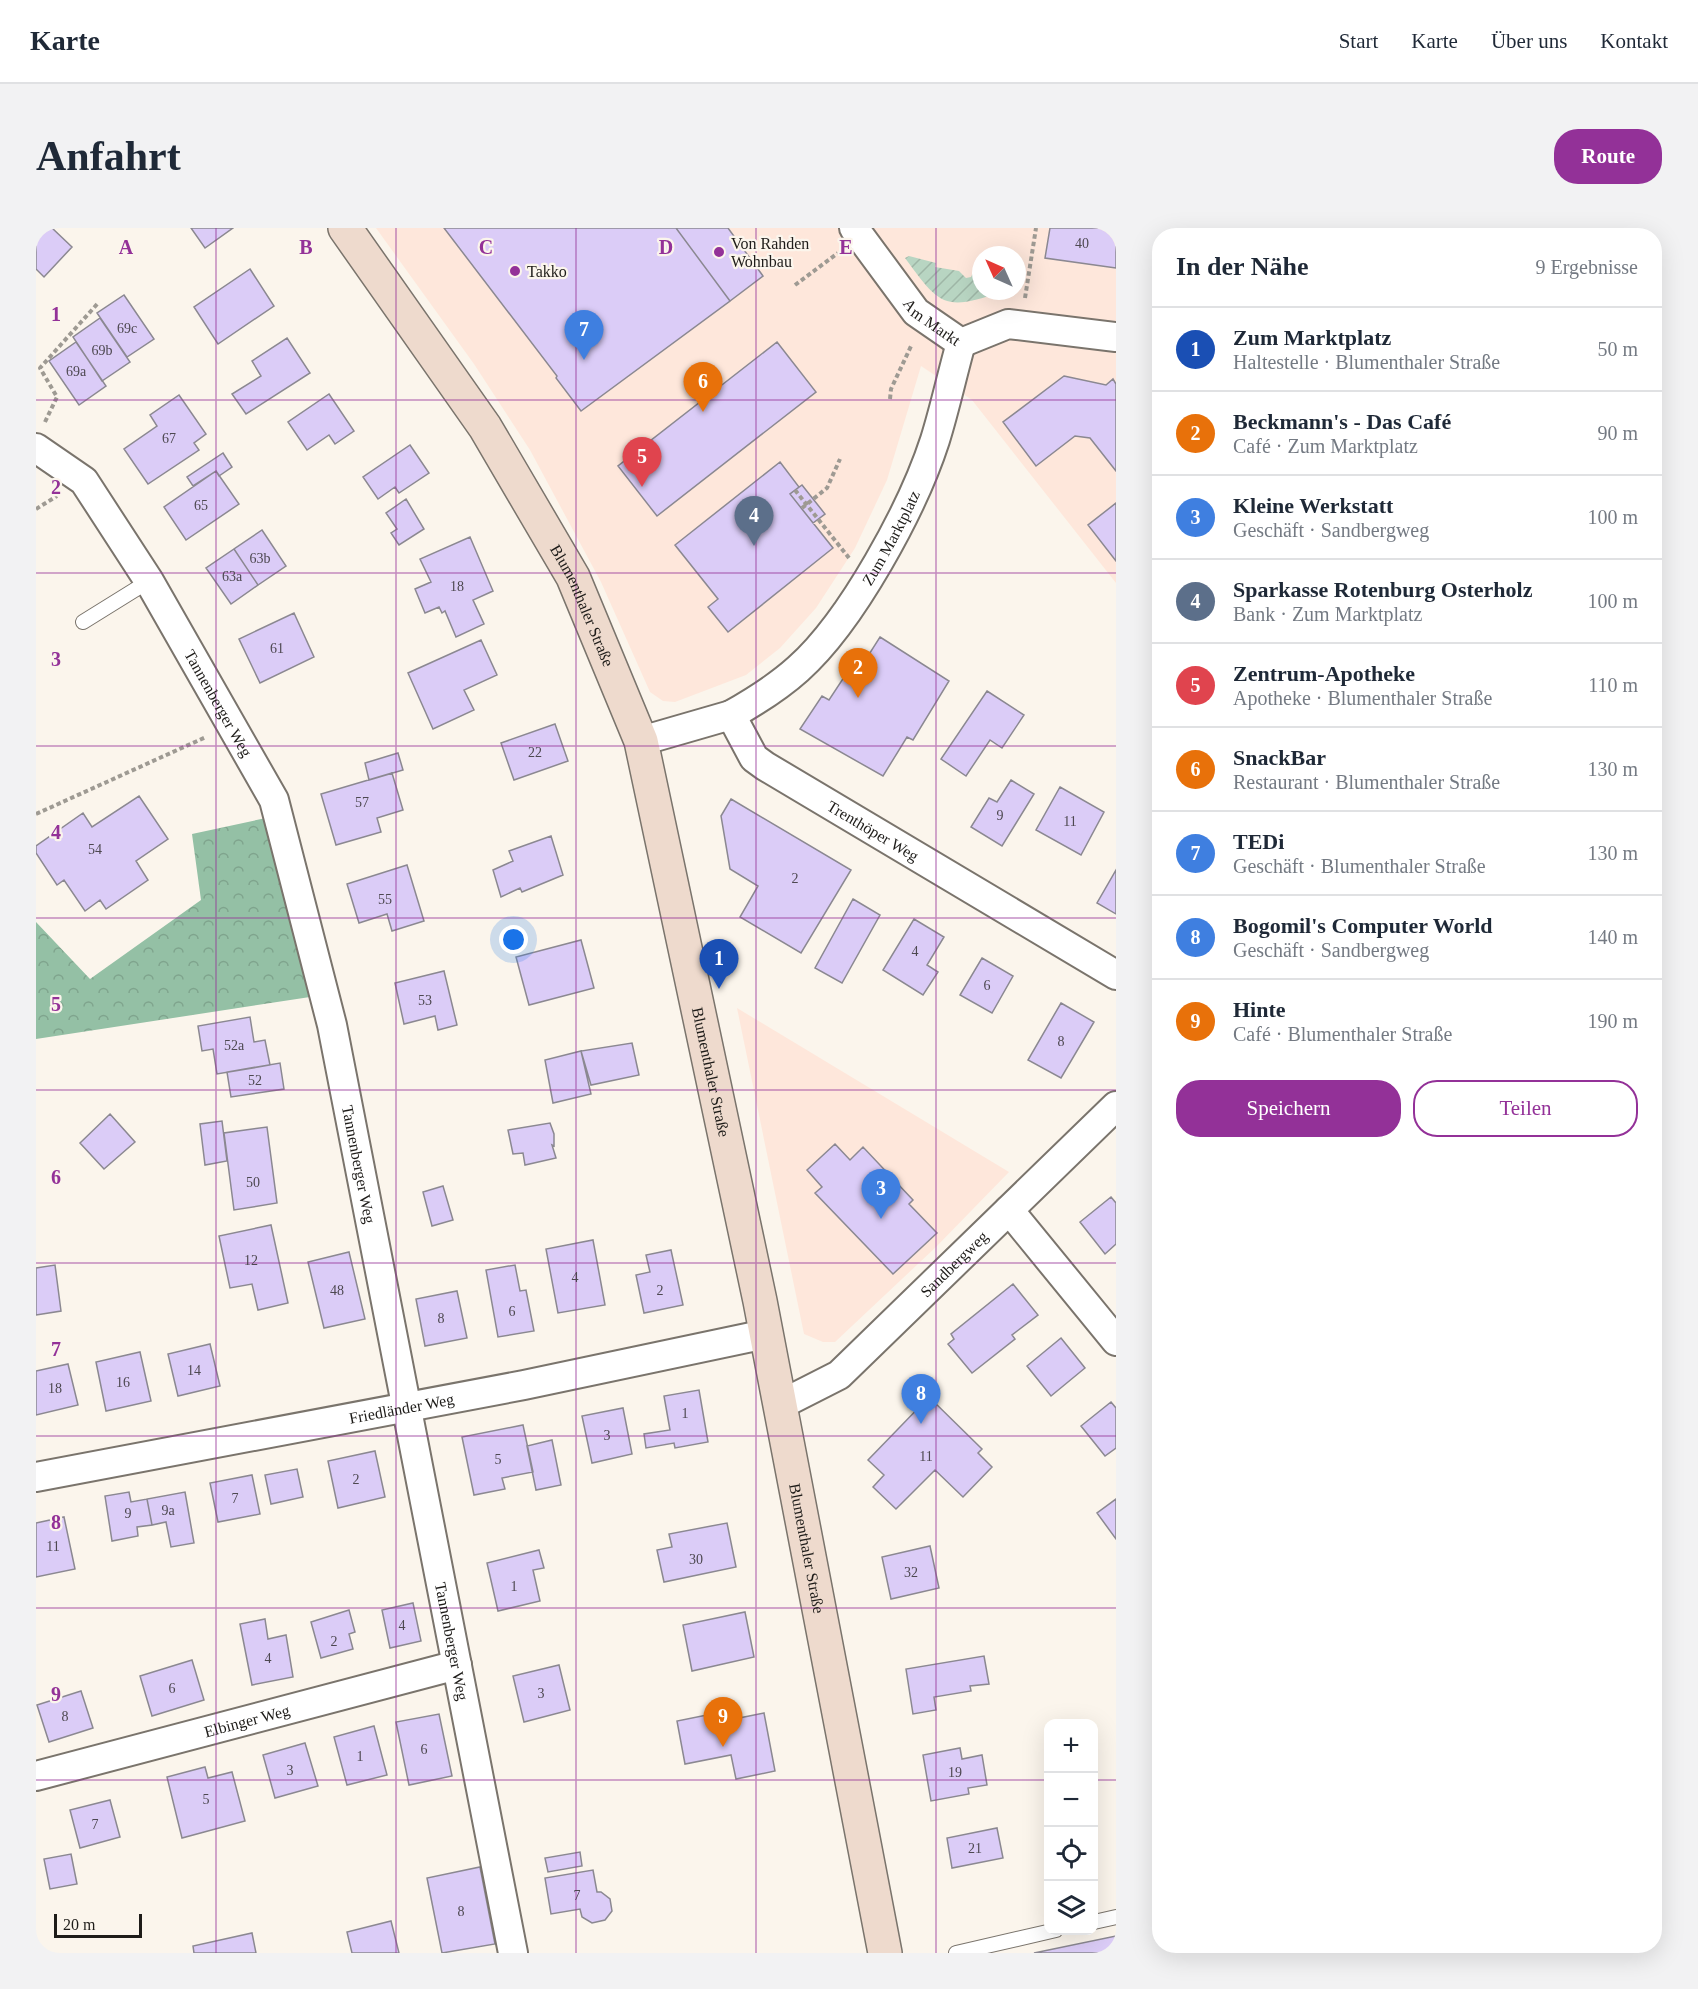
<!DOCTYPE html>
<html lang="de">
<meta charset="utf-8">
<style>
:root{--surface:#fff;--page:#f2f2f3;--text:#1f2937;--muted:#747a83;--line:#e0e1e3;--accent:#933198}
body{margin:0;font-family:"Times New Roman",serif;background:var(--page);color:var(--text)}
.controls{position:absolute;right:18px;bottom:18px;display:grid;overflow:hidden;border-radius:12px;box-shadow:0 6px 24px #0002}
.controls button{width:54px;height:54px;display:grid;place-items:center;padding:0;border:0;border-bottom:2px solid var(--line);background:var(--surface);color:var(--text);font:30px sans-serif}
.compass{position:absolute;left:936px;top:18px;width:54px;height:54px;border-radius:50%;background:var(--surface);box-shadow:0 6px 24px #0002;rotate:315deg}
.scale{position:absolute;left:18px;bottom:15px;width:88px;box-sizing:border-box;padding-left:6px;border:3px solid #1e1c19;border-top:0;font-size:16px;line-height:21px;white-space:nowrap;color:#1e1c19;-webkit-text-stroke:4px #fbf5ec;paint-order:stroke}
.you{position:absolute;left:478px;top:712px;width:21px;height:21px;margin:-15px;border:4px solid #fff;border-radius:50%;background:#1a73e8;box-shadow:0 0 0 9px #1a73e833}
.badge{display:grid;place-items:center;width:39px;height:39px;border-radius:50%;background:var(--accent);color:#fff;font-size:20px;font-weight:700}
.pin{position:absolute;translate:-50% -50px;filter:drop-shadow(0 2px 3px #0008)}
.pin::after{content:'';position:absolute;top:32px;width:21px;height:18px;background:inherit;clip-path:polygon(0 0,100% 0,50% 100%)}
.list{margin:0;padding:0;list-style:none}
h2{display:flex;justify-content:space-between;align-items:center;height:78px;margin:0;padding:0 24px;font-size:26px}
h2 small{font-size:20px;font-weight:400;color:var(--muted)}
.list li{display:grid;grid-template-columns:39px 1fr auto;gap:18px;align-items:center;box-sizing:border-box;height:84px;padding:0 24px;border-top:2px solid var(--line)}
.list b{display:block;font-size:22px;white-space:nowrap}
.list p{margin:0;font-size:20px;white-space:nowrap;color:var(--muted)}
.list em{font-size:20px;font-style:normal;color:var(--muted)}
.actions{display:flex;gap:12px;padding:18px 24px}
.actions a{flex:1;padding:14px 0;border:2px solid var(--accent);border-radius:24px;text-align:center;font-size:21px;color:var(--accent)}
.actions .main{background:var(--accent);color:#fff}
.icon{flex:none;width:33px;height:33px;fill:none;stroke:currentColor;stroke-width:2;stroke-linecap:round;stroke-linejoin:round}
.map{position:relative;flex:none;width:1080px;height:1725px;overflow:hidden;border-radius:24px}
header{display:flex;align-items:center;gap:36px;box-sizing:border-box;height:84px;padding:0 30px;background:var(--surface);border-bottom:2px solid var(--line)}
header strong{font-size:28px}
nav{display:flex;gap:33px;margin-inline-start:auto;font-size:21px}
.intro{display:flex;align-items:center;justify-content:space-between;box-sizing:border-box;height:144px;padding:0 36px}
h1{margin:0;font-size:42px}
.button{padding:15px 27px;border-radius:24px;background:var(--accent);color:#fff;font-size:21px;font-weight:700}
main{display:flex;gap:36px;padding:0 36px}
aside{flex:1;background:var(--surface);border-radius:24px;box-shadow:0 6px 24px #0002}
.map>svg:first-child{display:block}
</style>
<header>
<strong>Karte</strong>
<nav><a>Start</a><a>Karte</a><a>Über uns</a><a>Kontakt</a></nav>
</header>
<div class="intro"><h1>Anfahrt</h1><a class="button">Route</a></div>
<main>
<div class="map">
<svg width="1080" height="1725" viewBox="0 0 1080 1725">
<defs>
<pattern id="forest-crowns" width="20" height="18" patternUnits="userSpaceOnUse" patternTransform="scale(1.5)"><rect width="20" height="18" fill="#94c0a5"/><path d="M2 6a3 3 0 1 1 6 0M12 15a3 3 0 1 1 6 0" fill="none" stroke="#7fa48d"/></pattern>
<pattern id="garden-furrows" width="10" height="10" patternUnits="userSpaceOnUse" patternTransform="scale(1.5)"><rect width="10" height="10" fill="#b8d5c2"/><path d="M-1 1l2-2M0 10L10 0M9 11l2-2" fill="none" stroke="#9eb6a6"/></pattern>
</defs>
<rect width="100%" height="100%" fill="#fbf5ec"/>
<!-- commercial -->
<path fill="#fee7db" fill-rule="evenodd" d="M340 0H1080V355L936 172 885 138 851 252 819 320 780 380 744 420 710 447 639 474 627 473 614 464 565 354 494 222 438 136ZM945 27H981V63H945Z
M701 780 973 944 900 1019 799 1114H787L768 1106Z"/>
<!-- forest -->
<path fill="url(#forest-crowns)" d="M230 590 274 769 0 811V694L54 751 165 672 156 606Z"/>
<!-- garden -->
<path fill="url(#garden-furrows)" d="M873 28 900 35 899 39 923 43 930 50 935 49 939 41 945 40V63H967C909 84 904 78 869 30Z"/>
<!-- building -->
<path fill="#dbccf7" stroke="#8b8891" stroke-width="1.5" d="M0 0H16L36 19 8 49 0 41Z
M155 0H197L169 20Z
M408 0H640L694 73 545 183 520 150 521 148Z
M640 0H692L727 48 694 73Z
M1014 0H1080V40L1009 30Z
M214 41 238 78 182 116 158 79Z
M88 67 118 111 91 129 61 85Z
M64 90 94 134 66 153 37 109Z
M251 110 274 145 210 186 196 166 225 148 216 133Z
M40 114 70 158 43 177 13 133Z
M741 114 780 164 621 288 582 238Z
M1028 148 1070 157 1077 151 1080 156V243L1054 210 1039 208 1000 238 967 194Z
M293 166 318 203 299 216 293 207 271 222 252 194Z
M143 167 170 206 158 215 163 222 112 256 88 221 121 198 114 187Z
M374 217 393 245 363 265 359 259 342 271 327 249Z
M187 225 196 239 183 248 180 243 157 258 151 249Z
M744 234 763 259 754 266 797 320 692 404 672 379 682 371 639 317Z
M180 243 203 276 150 312 128 279Z
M766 257 789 286 777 295 754 266Z
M370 271 388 301 363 317 355 305 361 301 350 285Z
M1080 275V333L1052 297Z
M226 302 250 338 222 357 198 321Z
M434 309 457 363 437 372 448 396 420 409 409 383 406 385 403 379 389 385 379 361 395 354 384 331Z
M198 321 222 357 195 376 170 340Z
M258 385 278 429 224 455 203 411Z
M844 409 913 453 877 512 871 509 847 548 764 501 786 468 793 472 818 434 825 439Z
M445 412 461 447 428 462 438 482 397 501 372 445Z
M951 463 988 487 966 520 954 512 930 548 905 531Z
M519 496 532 533 478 552 465 515Z
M362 525 367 542 333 552 329 535Z
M356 545 367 582 341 590 345 604 300 617 285 566Z
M975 552 998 566 966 618 935 599 953 570 961 574Z
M1024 559 1068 584 1045 627 1000 602Z
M103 568 132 611 100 633 112 652 70 681 64 672 49 683 28 652 21 657 0 625V618L47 585 56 599Z
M695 571 815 642 765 725 704 689 722 658 694 641 685 588Z
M515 608 527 647 486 664 484 660 465 669 457 642 477 633 473 623Z
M371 637 388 693 356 703 351 686 323 695 311 656Z
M1080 642V686L1061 675Z
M817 671 844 687 806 755 779 740Z
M878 691 908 709 891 737 902 744 887 767 847 742Z
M545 712 558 760 493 777 480 729Z
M946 730 977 748 956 785 924 767Z
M408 743 421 797 402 802 399 788 368 796 359 755Z
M1025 775 1058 794 1025 850 992 832Z
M214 789 218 814 229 812 234 837 181 846 177 821 166 823 162 798Z
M596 815 603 847 555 857 545 823Z
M545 823 555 866 517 875 509 832Z
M244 835 248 861 195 869 191 844Z
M74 886 99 914 68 941 44 915Z
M186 893 191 933 169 937 164 896Z
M514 895 518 906V918L516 917 520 930 489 937 487 925 477 926 472 902Z
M231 899 241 975 198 982 188 905Z
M799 916 814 932 827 919 877 972 873 976 901 1005 857 1046 779 965 786 959 771 942Z
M407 958 417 992 396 998 387 964Z
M1075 969 1080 975V1016L1069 1026 1044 994Z
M235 997 252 1075 222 1082 216 1056 194 1060 183 1008Z
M557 1012 569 1077 522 1085 510 1021Z
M635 1022 647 1077 608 1085 600 1047 614 1044 610 1027Z
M313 1024 329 1091 288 1100 272 1034Z
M19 1037 25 1083 0 1087V1040Z
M479 1037 484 1063 490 1062 498 1103 462 1109 450 1042Z
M977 1056 1002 1087 976 1107 979 1111 936 1145 912 1116 918 1111 915 1106Z
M421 1063 431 1110 389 1118 380 1071Z
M1025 1110 1049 1140 1015 1168 991 1138Z
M174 1116 184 1158 142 1168 132 1126Z
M104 1124 115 1173 70 1183 60 1134Z
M32 1136 42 1177 0 1187V1143Z
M663 1162 672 1214 639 1220 638 1215 610 1220 608 1206 634 1202 628 1168Z
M893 1169 946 1221 942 1225 956 1239 927 1269 899 1242 860 1281 837 1259 848 1247 832 1232Z
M1075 1174 1080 1180V1220L1069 1228 1045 1198Z
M587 1180 596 1226 556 1235 546 1188Z
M487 1197 497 1244 466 1250 469 1261 438 1267 426 1209Z
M516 1212 525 1257 500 1262 491 1218Z
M339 1223 349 1269 302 1280 292 1233Z
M261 1241 267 1269 235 1276 229 1247Z
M216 1247 224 1286 182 1294 174 1255Z
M93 1264 95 1274 111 1271 116 1297 101 1299 102 1308 76 1313 69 1268Z
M149 1264 158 1315 135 1319 130 1294 116 1297 111 1271Z
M1080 1271V1311L1061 1285Z
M28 1289 39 1341 0 1349V1295Z
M691 1295 700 1339 628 1354 621 1322 636 1319 633 1306Z
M894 1318 903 1360 855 1371 846 1329Z
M503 1322 508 1340 497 1342 504 1373 462 1383 451 1335Z
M377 1375 385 1413 354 1420 346 1382Z
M313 1382 319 1404 313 1406 317 1421 285 1430 275 1394Z
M709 1384 718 1429 656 1443 647 1397Z
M229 1391 232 1411 250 1407 257 1449 216 1457 204 1396Z
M948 1428 953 1456 934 1458 935 1463 898 1469 900 1482 877 1486 870 1441Z
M156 1432 168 1472 116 1488 104 1448Z
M523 1437 534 1482 488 1494 477 1448Z
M45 1463 57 1500 13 1514 1 1477Z
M691 1483 693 1492 728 1485 739 1543 700 1551 695 1527 649 1536 641 1493Z
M403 1486 416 1548 373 1557 360 1494Z
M338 1498 351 1547 311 1557 298 1509Z
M269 1515 282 1558 239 1570 227 1527Z
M924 1520 926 1531 946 1527 951 1557 932 1560 933 1566 895 1573 887 1527Z
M169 1539 172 1550 196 1544 209 1593 146 1610 131 1549Z
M74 1572 84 1609 44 1620 34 1582Z
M961 1600 967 1630 916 1640 911 1610Z
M544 1624 546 1638 512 1644 509 1630Z
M35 1626 41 1656 14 1661 8 1631Z
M444 1639 459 1716 406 1725 391 1650Z
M557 1642 561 1664H565L574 1671 576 1683 569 1692 556 1695 546 1689 544 1681 515 1686 509 1650Z
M355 1693 363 1725H316L311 1704Z
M216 1705 220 1725H158L157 1718Z
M1080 1708V1725H998Z"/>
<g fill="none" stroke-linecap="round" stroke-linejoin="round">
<defs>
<path id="lane" d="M47 394 113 353
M1058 1694 1080 1689
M920 1725 1020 1702"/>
<g id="street">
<path id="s1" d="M818 0 880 84 925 115 972 96 1080 109"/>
<path id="s2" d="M0 220 48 253 113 353 238 572 296 797 477 1725"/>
<path id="s3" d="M695 487C718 474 742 459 762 441 816 393 877 280 899 212 909 180 916 147 925 115"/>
<path id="s4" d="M605 513 695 487 718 530 729 538 1080 747"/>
<path d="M973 982 1080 1113"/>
<path id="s5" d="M744 1177 803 1147 1080 878"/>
<path id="s6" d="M0 1249 488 1157 730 1106"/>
<path id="s7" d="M0 1548 421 1437"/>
</g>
<g id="secondary">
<path id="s8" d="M309 0 449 199 537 349 605 513 724 1073 849 1725"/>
</g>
</defs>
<!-- lane casing -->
<use href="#lane" stroke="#7a746c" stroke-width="16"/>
<!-- street casing -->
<use href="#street" stroke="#7a746c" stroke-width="32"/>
<!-- secondary casing -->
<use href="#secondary" stroke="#7a746c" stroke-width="36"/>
<!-- path -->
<path stroke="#9e9a93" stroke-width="4" stroke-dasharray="4.5 3" stroke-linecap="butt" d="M759 57 802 25
M989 70 1000 0
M854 171 855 161 876 116
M9 194 21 169 4 140 63 74
M759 262 813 330
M766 280 791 260 804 231
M0 281 21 268
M0 586 170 509"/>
<!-- lane -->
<use href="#lane" stroke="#fff" stroke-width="14"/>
<!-- street -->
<use href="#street" stroke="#fff" stroke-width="28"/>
<!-- secondary -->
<use href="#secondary" stroke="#eedacd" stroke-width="33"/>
</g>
<!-- grid -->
<path fill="none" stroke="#933198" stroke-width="1.5" stroke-opacity="0.55" d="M180 0V1725M360 0V1725M540 0V1725M720 0V1725M900 0V1725M0 172H1080M0 345H1080M0 518H1080M0 690H1080M0 862H1080M0 1035H1080M0 1208H1080M0 1380H1080M0 1552H1012M1058 1552H1080"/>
<!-- markers -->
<g fill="#933198" stroke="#fbf5ec" stroke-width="2">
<circle cx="683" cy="24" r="6"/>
<circle cx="479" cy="43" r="6"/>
</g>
<g text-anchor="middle" stroke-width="4.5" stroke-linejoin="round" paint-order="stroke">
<!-- number labels -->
<g font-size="14" fill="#4d4850">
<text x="1046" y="20">40</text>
<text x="91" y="105">69c</text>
<text x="66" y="127">69b</text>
<text x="40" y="148">69a</text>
<text x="133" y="215">67</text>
<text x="165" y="282">65</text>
<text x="224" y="335">63b</text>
<text x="196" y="353">63a</text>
<text x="421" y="363">18</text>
<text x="241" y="425">61</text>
<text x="499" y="529">22</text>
<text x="326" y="579">57</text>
<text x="964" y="592">9</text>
<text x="1034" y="598">11</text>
<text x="59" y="626">54</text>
<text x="759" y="655">2</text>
<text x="349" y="676">55</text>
<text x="879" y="728">4</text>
<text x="951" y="762">6</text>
<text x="389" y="777">53</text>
<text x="1025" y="818">8</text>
<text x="198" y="822">52a</text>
<text x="219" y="857">52</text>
<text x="217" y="959">50</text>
<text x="215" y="1037">12</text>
<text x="539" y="1054">4</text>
<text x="301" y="1067">48</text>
<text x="624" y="1067">2</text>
<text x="476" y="1088">6</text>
<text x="405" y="1095">8</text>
<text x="158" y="1147">14</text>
<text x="87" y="1159">16</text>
<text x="19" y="1165">18</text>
<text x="649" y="1190">1</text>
<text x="571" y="1212">3</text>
<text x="890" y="1233">11</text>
<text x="462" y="1236">5</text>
<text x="320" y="1256">2</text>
<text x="199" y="1275">7</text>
<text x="132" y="1287">9a</text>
<text x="92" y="1290">9</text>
<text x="17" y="1323">11</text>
<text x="660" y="1336">30</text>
<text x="875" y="1349">32</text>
<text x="478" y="1363">1</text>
<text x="366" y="1402">4</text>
<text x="298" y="1418">2</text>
<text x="232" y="1435">4</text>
<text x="136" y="1465">6</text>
<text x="505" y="1470">3</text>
<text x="29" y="1493">8</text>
<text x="388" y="1526">6</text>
<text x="324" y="1533">1</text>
<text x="254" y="1547">3</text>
<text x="919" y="1549">19</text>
<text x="170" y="1576">5</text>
<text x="59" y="1601">7</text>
<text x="939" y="1625">21</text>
<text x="541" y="1672">7</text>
<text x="425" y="1688">8</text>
</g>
<!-- poi labels -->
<g font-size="16" fill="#1e1c19" stroke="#fbf5ec" text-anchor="start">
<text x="695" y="21">Von Rahden<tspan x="695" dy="18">Wohnbau</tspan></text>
<text x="491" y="49">Takko</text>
</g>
<!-- street labels -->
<g font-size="16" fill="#1e1c19" stroke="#fbf5ec">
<text dy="6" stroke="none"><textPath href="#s1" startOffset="123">Am Markt</textPath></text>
<text dy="6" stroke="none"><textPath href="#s3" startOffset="243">Zum Marktplatz</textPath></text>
<text dy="6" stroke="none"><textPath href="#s8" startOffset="447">Blumenthaler Straße</textPath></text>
<text dy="6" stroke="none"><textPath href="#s2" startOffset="318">Tannenberger Weg</textPath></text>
<text dy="6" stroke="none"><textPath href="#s4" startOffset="282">Trenthöper Weg</textPath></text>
<text dy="6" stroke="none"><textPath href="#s8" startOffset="933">Blumenthaler Straße</textPath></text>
<text dy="6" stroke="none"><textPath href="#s2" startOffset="804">Tannenberger Weg</textPath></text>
<text dy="6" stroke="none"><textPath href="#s5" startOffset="226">Sandbergweg</textPath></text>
<text dy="6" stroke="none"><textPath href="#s6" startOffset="372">Friedländer Weg</textPath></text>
<text dy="6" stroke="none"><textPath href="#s8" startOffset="1419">Blumenthaler Straße</textPath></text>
<text dy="6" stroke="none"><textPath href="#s2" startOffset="1290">Tannenberger Weg</textPath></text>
<text dy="6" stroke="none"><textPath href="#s7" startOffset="218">Elbinger Weg</textPath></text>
</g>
</g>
<g font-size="20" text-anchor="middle" font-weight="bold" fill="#933198" stroke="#fbf5ec" stroke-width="4.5" stroke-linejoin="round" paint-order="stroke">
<text x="90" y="26">A</text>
<text x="270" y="26">B</text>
<text x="450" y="26">C</text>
<text x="630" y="26">D</text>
<text x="810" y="26">E</text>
<text x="20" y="93">1</text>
<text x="20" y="266">2</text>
<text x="20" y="438">3</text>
<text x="20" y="611">4</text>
<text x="20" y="783">5</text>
<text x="20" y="956">6</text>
<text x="20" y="1128">7</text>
<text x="20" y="1301">8</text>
<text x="20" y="1473">9</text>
</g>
</svg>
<div class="controls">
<button>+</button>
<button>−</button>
<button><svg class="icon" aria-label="locate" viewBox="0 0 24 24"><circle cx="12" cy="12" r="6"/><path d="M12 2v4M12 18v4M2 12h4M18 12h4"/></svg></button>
<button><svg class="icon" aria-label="layers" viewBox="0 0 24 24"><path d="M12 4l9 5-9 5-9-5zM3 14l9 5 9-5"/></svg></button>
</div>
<svg class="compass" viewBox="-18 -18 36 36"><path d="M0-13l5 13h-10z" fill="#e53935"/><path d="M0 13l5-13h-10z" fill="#747a83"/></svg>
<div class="scale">20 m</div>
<div class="you"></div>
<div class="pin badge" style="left:683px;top:761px;background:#1a4fb4">1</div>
<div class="pin badge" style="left:822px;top:470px;background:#e8710a">2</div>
<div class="pin badge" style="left:845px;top:991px;background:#3f7fe0">3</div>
<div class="pin badge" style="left:718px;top:318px;background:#5c6f8a">4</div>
<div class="pin badge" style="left:606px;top:259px;background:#e0444e">5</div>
<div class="pin badge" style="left:667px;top:184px;background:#e8710a">6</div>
<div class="pin badge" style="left:548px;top:132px;background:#3f7fe0">7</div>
<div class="pin badge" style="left:885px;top:1196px;background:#3f7fe0">8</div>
<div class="pin badge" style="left:687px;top:1519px;background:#e8710a">9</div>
</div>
<aside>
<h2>In der Nähe<small>9 Ergebnisse</small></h2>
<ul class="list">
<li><span class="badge" style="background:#1a4fb4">1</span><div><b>Zum Marktplatz</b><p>Haltestelle · Blumenthaler Straße</p></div><em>50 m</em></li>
<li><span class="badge" style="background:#e8710a">2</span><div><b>Beckmann's - Das Café</b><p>Café · Zum Marktplatz</p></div><em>90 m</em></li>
<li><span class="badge" style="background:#3f7fe0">3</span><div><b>Kleine Werkstatt</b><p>Geschäft · Sandbergweg</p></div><em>100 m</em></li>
<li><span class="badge" style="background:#5c6f8a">4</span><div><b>Sparkasse Rotenburg Osterholz</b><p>Bank · Zum Marktplatz</p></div><em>100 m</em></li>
<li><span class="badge" style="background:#e0444e">5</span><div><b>Zentrum-Apotheke</b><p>Apotheke · Blumenthaler Straße</p></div><em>110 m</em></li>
<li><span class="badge" style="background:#e8710a">6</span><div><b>SnackBar</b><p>Restaurant · Blumenthaler Straße</p></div><em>130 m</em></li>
<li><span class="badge" style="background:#3f7fe0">7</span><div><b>TEDi</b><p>Geschäft · Blumenthaler Straße</p></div><em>130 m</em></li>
<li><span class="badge" style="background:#3f7fe0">8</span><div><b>Bogomil's Computer World</b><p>Geschäft · Sandbergweg</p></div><em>140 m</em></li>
<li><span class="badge" style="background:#e8710a">9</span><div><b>Hinte</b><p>Café · Blumenthaler Straße</p></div><em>190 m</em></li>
</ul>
<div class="actions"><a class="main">Speichern</a><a>Teilen</a></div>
</aside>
</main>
